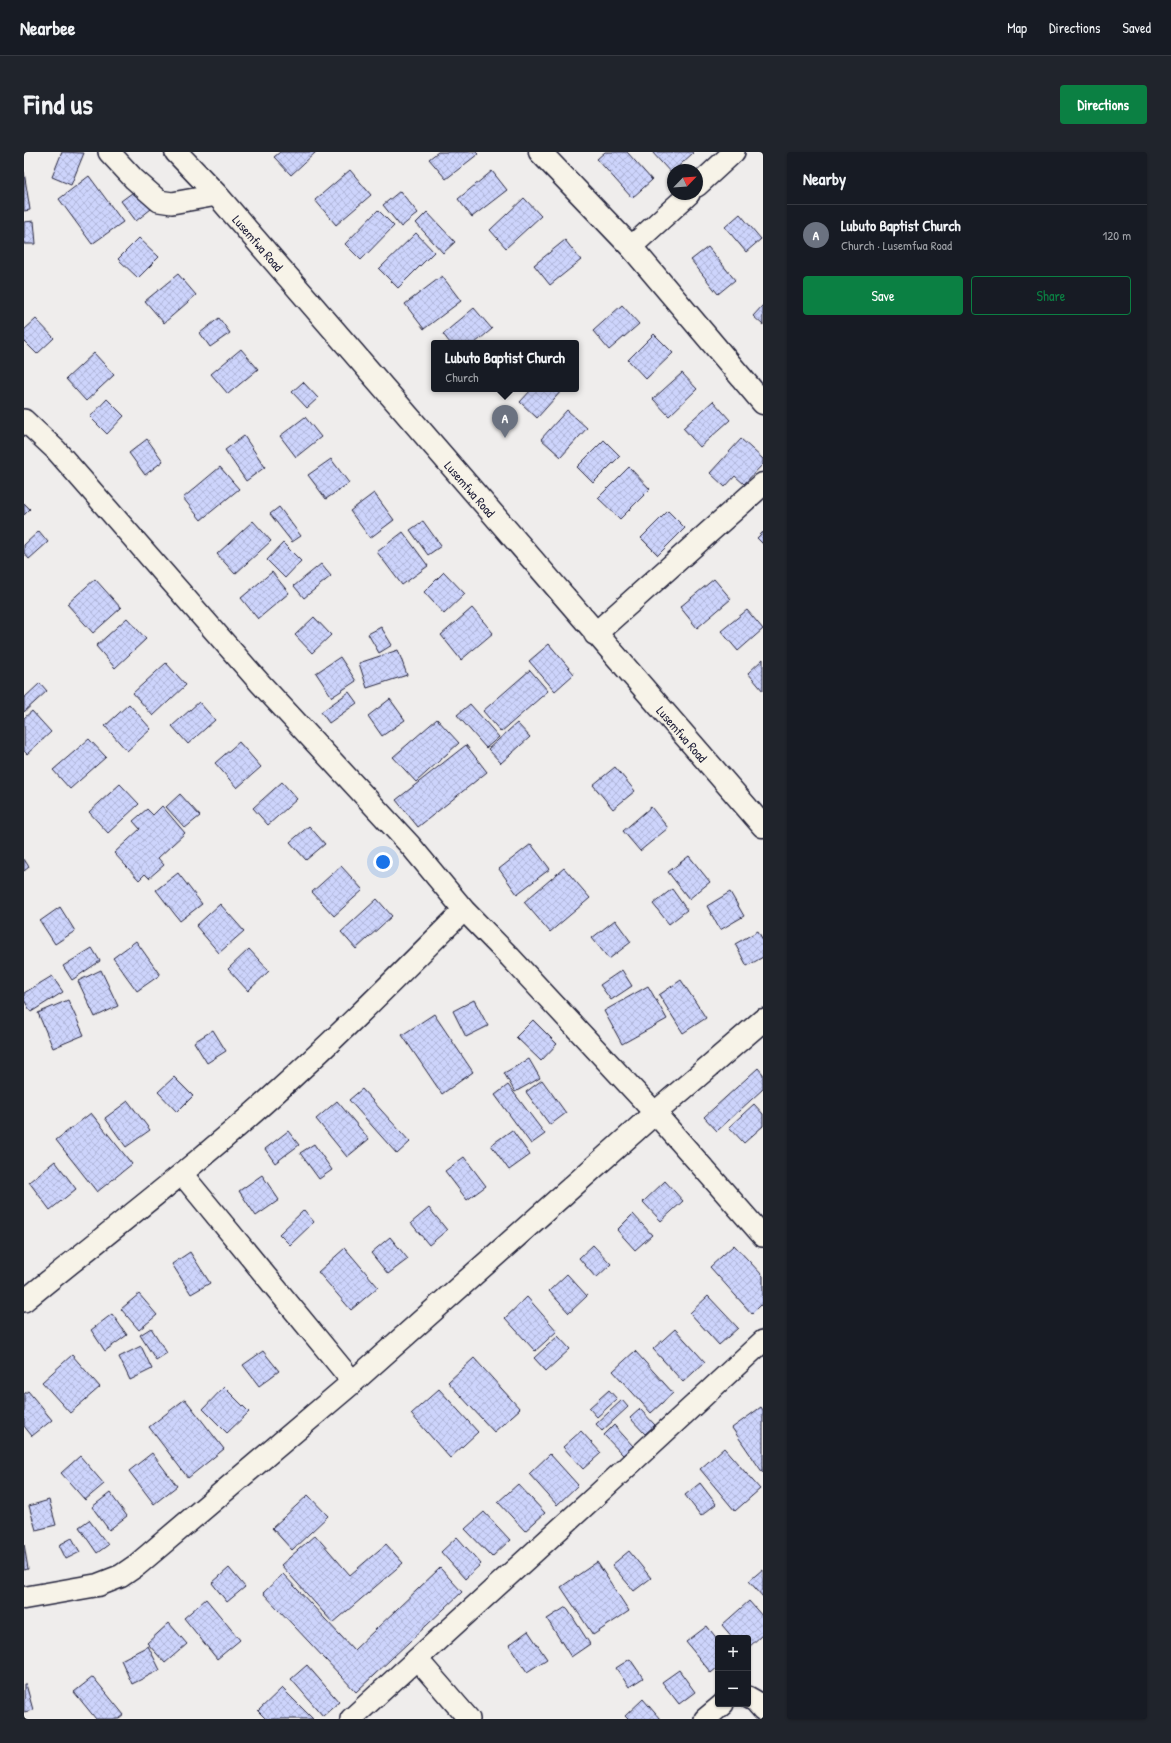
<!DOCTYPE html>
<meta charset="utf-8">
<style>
:root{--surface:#171b24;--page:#20242c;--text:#f1f3f6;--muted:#9ea1a6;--line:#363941;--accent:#0b8043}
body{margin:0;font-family:"Patrick Hand",sans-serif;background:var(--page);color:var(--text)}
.controls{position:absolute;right:12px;bottom:12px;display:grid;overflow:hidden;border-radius:4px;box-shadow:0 1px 3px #0004}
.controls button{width:36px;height:36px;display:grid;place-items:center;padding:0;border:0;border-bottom:1px solid var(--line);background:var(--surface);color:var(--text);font:20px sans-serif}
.compass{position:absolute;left:643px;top:12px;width:36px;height:36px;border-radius:50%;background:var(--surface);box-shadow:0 1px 3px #0004;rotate:65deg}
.you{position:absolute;left:359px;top:710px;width:14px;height:14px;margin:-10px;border:3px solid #fff;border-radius:50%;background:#1a73e8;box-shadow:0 0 0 6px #1a73e833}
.badge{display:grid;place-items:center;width:26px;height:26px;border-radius:50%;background:var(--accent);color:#fff;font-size:13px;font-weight:700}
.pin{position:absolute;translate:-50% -33px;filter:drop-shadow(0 1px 2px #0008)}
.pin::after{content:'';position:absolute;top:21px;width:14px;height:12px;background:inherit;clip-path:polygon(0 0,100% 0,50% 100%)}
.popup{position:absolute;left:407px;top:188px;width:148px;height:52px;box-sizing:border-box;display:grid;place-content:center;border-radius:4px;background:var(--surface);filter:drop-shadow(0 1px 3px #0005);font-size:13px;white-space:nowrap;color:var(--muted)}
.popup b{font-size:15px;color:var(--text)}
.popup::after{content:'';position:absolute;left:50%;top:100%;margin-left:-8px;border:8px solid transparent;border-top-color:var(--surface)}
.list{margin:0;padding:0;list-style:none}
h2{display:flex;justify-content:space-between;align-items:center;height:52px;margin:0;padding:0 16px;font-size:17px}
h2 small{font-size:13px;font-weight:400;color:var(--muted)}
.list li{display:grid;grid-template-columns:26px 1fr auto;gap:12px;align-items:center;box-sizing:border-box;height:60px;padding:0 16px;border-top:1px solid var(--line)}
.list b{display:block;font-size:15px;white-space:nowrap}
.list p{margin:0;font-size:13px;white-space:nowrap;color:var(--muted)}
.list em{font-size:13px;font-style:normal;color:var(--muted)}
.actions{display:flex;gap:8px;padding:12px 16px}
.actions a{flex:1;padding:9px 0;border:1px solid var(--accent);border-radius:4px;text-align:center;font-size:14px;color:var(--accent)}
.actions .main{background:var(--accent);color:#fff}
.map{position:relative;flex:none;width:739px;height:1567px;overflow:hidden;border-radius:4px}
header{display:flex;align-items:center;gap:24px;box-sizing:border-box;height:56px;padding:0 20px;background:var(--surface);border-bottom:1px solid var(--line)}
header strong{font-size:19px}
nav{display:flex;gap:22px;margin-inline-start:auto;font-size:14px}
.intro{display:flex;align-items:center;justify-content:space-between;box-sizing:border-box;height:96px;padding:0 24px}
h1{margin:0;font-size:28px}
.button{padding:10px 18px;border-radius:4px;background:var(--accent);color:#fff;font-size:14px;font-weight:700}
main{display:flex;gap:24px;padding:0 24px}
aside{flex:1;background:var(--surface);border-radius:4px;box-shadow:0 1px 3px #0004}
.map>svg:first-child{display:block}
</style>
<header>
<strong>Nearbee</strong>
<nav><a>Map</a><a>Directions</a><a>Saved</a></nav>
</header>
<div class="intro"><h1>Find us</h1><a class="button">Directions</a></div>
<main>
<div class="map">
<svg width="739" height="1567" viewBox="0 0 739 1567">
<defs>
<pattern id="building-cross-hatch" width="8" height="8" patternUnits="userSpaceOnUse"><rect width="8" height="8" fill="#cdd4fc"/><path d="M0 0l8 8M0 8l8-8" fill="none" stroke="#b0b6d9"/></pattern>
</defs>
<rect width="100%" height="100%" fill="#efedec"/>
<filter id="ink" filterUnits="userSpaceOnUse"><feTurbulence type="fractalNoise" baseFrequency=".025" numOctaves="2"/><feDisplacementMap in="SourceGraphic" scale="8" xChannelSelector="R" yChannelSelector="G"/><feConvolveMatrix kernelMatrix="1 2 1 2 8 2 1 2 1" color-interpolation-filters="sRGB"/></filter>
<g filter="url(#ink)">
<!-- building -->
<path fill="url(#building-cross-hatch)" stroke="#22223b" d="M38 0 60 1 47 33 28 25Z
M256 0H292L267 23 250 5Z
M414 0H452L454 2 422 27 405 7Z
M581 0H603L628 28 608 46 573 7Z
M628 0H668L669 1 647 21Z
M326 18 347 43 312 73 291 48Z
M468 19 483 38 448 65 434 47Z
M0 20 6 58 0 59Z
M65 24 99 70 68 92 35 47Z
M112 38 127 57 112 69 97 49Z
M376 39 394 61 377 75 359 53Z
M500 46 517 64 482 96 466 78Z
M354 58 370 74 337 108 321 92Z
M403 60 431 90 419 101 392 71Z
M716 62 737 87 722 100 701 75Z
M10 69 12 92H0V70Z
M392 81 410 100 374 136 355 117Z
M115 86 135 105 114 126 94 107Z
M541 88 557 108 526 133 510 113Z
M684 95 711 128 694 142 667 108Z
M154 122 172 143 140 171 121 149Z
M418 124 437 149 400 177 381 152Z
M598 153 615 172 585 198 569 179Z
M739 153V173L729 164Z
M450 156 468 177 451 191H426L419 182Z
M195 166 206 181 186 195 176 181Z
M12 167 30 186 13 202 0 189V178Z
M630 182 649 201 622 227 604 208Z
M217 197 234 217 204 242 187 222Z
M70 201 90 223 62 249 42 227Z
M658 221 673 237 645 264 629 247Z
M279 230 294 246 283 256 268 240Z
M508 237H539L513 266 496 250Z
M83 247 100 264 83 282 66 265Z
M689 249 706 268 676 295 659 276Z
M543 258 563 276 537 305 517 287Z
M281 265 297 285 272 305 256 284Z
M220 284 241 315 222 329 201 298Z
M123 287 139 309 121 323 105 301Z
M717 287 739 307V312L720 332 711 324 701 335 686 321Z
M580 288 596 304 569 331 553 315Z
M307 307 325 331 302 347 284 323Z
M196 315 215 337 177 368 159 346Z
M605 315 626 337 596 367 574 346Z
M350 341 370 368 346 386 326 359Z
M0 351 6 357 0 363Z
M255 355 277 384 268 390 246 362Z
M644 359 661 376 634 403 617 386Z
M229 369 247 389 211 422 193 402Z
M399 369 417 394 404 403 386 378Z
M15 379 24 390 5 407 0 401V393Z
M379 380 404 414 378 433 353 400Z
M739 380V392L733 386Z
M259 391 277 409 261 426 243 408Z
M297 412 307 424 280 446 270 434Z
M248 420 265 441 234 467 217 446Z
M420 420 441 442 420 462 400 440Z
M71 427 97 456 69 481 43 452Z
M690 427 707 447 673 476 656 455Z
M448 456 469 481 437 508 417 483Z
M723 458 739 477 714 499 697 479Z
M290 465 307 483 288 501 271 483Z
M103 466 122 487 91 516 72 494Z
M357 475 368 493 355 501 344 482Z
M525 492 550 522 531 539 505 509Z
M374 498 383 523 343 536 335 511Z
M316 505 332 529 308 545 292 521Z
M739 507V539L724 521Z
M142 511 162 533 129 564 109 541Z
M506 518 524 539 477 580 459 559Z
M16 531 23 539 0 560V546Z
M325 540 333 551 305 571 297 560Z
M366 547 381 568 358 584 344 564Z
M175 550 191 568 164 592 148 574Z
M105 552 127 577 103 599 81 574Z
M446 552 475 585 462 596 433 563Z
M8 559 27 580 3 602 0 599V566Z
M413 567 435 591 392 630 369 605Z
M493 571 506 585 477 611 464 597Z
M65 587 82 605 46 637 29 618Z
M215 590 237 615 213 636 191 611Z
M442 593 463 620 394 675 372 648Z
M591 615 611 639 589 657 569 633Z
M258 630 273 647 244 673 229 656Z
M96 632 115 652 84 681 65 660Z
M156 642 176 664 161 676 142 655Z
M138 654 161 681 134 706 140 713 125 726 121 722 115 728 90 701 116 677 109 669 123 657 129 663Z
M627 655 644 676 616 699 599 679Z
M285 674 301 692 282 708 266 690Z
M507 692 526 717 493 742 475 717Z
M665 704 686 730 665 747 644 720Z
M0 707 5 715 0 719Z
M317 714 339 738 310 764 288 740Z
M540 716 566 746 526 780 500 750Z
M154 721 178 752 156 769 132 738Z
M648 737 663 758 645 772 629 752Z
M706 740 720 764 696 778 683 754Z
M353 747 368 764 332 797 317 780Z
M196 752 220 779 195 801 172 774Z
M36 755 51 779 31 792 16 769Z
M591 768 607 790 585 807 568 786Z
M734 779 739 788V805L723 814 711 792Z
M112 789 136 823 113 839 89 806Z
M68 796 76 809 48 828 39 814Z
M225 797 245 819 224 839 204 817Z
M77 818 94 854 71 865 54 829Z
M598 818 608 834 587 848 576 833Z
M28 824 39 840 7 860 0 848V841Z
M657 828 682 866 659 881 635 843Z
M624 834 643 867 598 892 580 859Z
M44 848 60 883 29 896 14 861Z
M450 848 464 874 442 885 429 859Z
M410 862 449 920 418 942 378 883Z
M509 868 533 892 517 909 492 885Z
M189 878 202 899 183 911 170 890Z
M505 907 516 926 491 940 480 921Z
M734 916 739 922V937L693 979 680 965Z
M150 925 169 944 153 960 134 940Z
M518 928 542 961 526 973 502 940Z
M484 933 521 982 507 992 471 943Z
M338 937 386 990 373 1002 325 948Z
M104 949 126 978 102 995 81 966Z
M313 949 345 987 323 1005 292 967Z
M730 952 739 962V974L720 991 705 975Z
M67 961 108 1012 73 1040 32 988Z
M488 978 506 1003 485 1018 467 993Z
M264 979 275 993 251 1011 241 997Z
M290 992 308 1018 295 1027 276 1001Z
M440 1005 462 1034 443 1048 421 1019Z
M31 1009 52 1037 26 1058 5 1030Z
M238 1023 255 1048 232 1064 215 1039Z
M641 1029 659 1049 637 1069 619 1050Z
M405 1056 423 1078 405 1093 387 1071Z
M280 1058 290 1070 266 1093 255 1082Z
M609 1062 628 1083 611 1098 593 1078Z
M366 1085 384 1107 364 1122 347 1101Z
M569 1093 587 1112 572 1126 555 1106Z
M710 1093 739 1124V1151L728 1162 686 1115Z
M321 1096 354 1135 327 1158 294 1120Z
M166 1100 186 1131 167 1142 148 1112Z
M543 1122 563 1144 545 1161 525 1139Z
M115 1142 133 1163 115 1178 97 1157Z
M684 1144 714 1176 695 1193 666 1161Z
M503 1145 533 1179 511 1199 481 1166Z
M88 1162 103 1183 81 1199 67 1178Z
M127 1176 143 1201 132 1208 116 1183Z
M651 1177 681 1210 659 1230 629 1197Z
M534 1184 546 1197 522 1219 510 1206Z
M117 1194 128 1217 106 1228 95 1205Z
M239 1199 255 1219 235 1234 219 1213Z
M611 1199 649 1241 627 1261 589 1219Z
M48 1203 76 1235 46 1261 18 1230Z
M450 1206 496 1257 470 1280 424 1230Z
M200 1235 225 1260 203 1281 179 1257Z
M415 1237 454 1280 426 1306 387 1262Z
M585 1238 593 1247 573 1265 565 1256Z
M4 1239 28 1268 8 1284 0 1274V1242Z
M161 1247 200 1297 164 1326 125 1275Z
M598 1248 604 1255 578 1279 572 1272Z
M737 1255 739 1258V1321L708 1276Z
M616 1257 631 1273 621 1282 606 1266Z
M590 1273 609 1294 599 1303 580 1283Z
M557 1279 577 1301 559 1317 539 1295Z
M700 1296 736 1337 711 1359 676 1317Z
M128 1301 153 1334 130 1352 105 1319Z
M526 1302 554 1333 533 1353 505 1322Z
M56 1304 80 1332 61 1348 37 1321Z
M676 1331 692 1352 677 1364 661 1343Z
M494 1332 521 1361 501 1379 474 1350Z
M86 1341 103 1364 85 1378 68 1355Z
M284 1343 304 1364 268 1398 248 1376Z
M25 1348 32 1373 12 1378 5 1354Z
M460 1360 486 1388 468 1405 441 1377Z
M65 1368 84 1393 73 1401 55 1375Z
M291 1383 326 1423 362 1392 379 1411 309 1471 257 1413Z
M433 1385 457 1412 441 1427 417 1400Z
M48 1386 56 1400 42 1407 35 1393Z
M0 1392 4 1417 0 1418Z
M605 1399 627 1426 610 1439 588 1413Z
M573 1410 605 1459 569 1483 537 1435Z
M205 1416 221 1435 203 1450 188 1431Z
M416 1416 438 1440 332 1540 239 1441 259 1422 330 1498Z
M739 1417V1445L725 1429Z
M182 1447 216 1488 193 1507 160 1466Z
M725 1449 739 1465V1482L724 1496V1486H709L698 1473Z
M542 1455 566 1492 547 1505 523 1467Z
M145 1471 163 1492 141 1511 123 1491Z
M683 1474 694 1488V1515L687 1521 662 1490Z
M504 1479 523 1507 503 1520 485 1493Z
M124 1494 136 1518 108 1532 97 1508Z
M606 1507 619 1526 605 1535 592 1516Z
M283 1513 315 1550 299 1564 267 1527Z
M655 1518 671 1540 655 1552 638 1530Z
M69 1525 100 1563 95 1567H72L50 1540Z
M0 1532H2L9 1558 0 1560Z
M258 1536 289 1567H242L234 1559Z
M619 1547 636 1567H604L601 1564Z"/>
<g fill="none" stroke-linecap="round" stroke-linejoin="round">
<defs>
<path id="minor" d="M85 0 110 27 135 49 148 51 193 43
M673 34 710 0
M607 95 665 42
M0 268 32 298 236 531 386 693 440 758 486 805 631 961 739 1084
M158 1022 329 1230
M0 1149C82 1082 166 1018 245 947 312 887 376 822 440 758
M393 1507 445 1567
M724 1545 731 1549 739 1558
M327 1567 575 1341 739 1189
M681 1567 699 1552"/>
<path id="tertiary" d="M152 0 193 43 739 674
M516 0 607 95 739 251
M571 482 739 332
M0 1446 74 1433 97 1424 113 1413 329 1230 631 961 739 868"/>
</defs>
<!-- minor casing -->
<use href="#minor" stroke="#22223b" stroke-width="24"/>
<!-- tertiary casing -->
<use href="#tertiary" stroke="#22223b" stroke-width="25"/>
<!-- minor -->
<use href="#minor" stroke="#f7f3e8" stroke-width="21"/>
<!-- tertiary -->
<use href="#tertiary" stroke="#f7f3e8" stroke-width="22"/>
</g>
</g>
<g text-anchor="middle" stroke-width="4" stroke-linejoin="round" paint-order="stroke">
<!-- street labels -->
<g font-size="13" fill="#22223b" stroke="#f7f3e8">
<text transform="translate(234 91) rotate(49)" y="5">Lusemfwa Road</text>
<text transform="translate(446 337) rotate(49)" y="5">Lusemfwa Road</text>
<text transform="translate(658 582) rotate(49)" y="5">Lusemfwa Road</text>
</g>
</g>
</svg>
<div class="controls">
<button>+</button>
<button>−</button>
</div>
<svg class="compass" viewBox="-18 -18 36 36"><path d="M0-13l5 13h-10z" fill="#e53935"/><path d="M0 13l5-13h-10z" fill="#9ea1a6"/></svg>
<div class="you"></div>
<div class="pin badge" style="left:481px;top:286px;background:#6b7280">A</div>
<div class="popup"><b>Lubuto Baptist Church</b>Church</div>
</div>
<aside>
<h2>Nearby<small></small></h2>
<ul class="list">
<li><span class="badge" style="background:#6b7280">A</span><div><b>Lubuto Baptist Church</b><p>Church · Lusemfwa Road</p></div><em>120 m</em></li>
</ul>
<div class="actions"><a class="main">Save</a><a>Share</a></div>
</aside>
</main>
